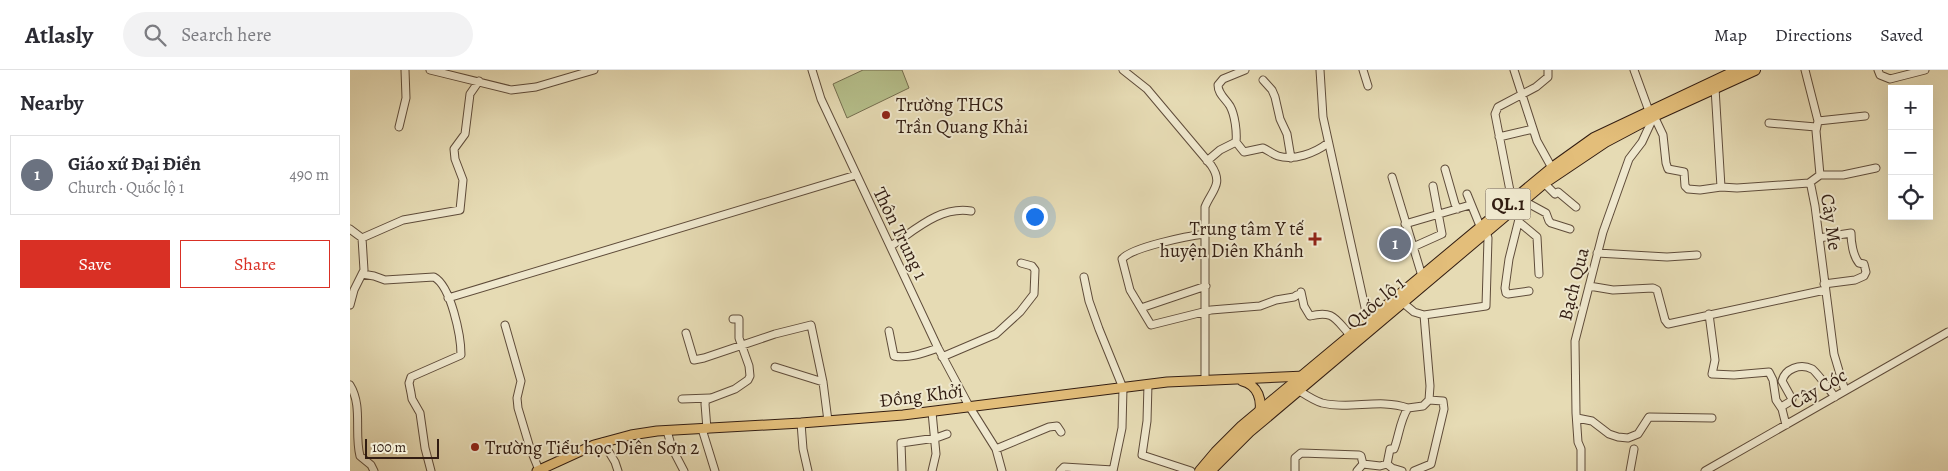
<!DOCTYPE html>
<meta charset="utf-8">
<style>
:root{--surface:#fff;--page:#f2f2f3;--text:#2b2b33;--muted:#7c7c81;--line:#e1e1e2;--accent:#d93025}
body{margin:0;font-family:Alegreya,serif;background:var(--page);color:var(--text)}
.controls{position:absolute;right:15px;top:15px;display:grid;overflow:hidden;border-radius:0px;box-shadow:0 5px 20px #0002}
.controls button{width:45px;height:45px;display:grid;place-items:center;padding:0;border:0;border-bottom:1px solid var(--line);background:var(--surface);color:var(--text);font:25px sans-serif}
.scale{position:absolute;left:15px;bottom:12px;width:74px;box-sizing:border-box;padding-left:5px;border:2px solid #321d12;border-top:0;font-size:14px;line-height:18px;white-space:nowrap;color:#321d12;-webkit-text-stroke:4px #efe8ce;paint-order:stroke}
.you{position:absolute;left:684px;top:146px;width:18px;height:18px;margin:-12px;border:4px solid #fff;border-radius:50%;background:#1a73e8;box-shadow:0 0 0 8px #1a73e833}
.badge{display:grid;place-items:center;width:32px;height:32px;border-radius:50%;background:var(--accent);color:#fff;font-size:16px;font-weight:700}
.pin{position:absolute;translate:-50% -50%;border:2px solid #fff;box-shadow:0 1px 5px #0006}
.list{margin:0;padding:0;list-style:none}
h2{display:flex;justify-content:space-between;align-items:center;height:65px;margin:0;padding:0 20px;font-size:21px}
h2 small{font-size:16px;font-weight:400;color:var(--muted)}
.list li{display:grid;grid-template-columns:32px 1fr auto;gap:15px;align-items:center;box-sizing:border-box;height:80px;margin:0 10px 10px;padding:0 10px;border:1px solid var(--line);border-radius:0px}
.list b{display:block;font-size:19px;white-space:nowrap}
.list p{margin:0;font-size:16px;white-space:nowrap;color:var(--muted)}
.list em{font-size:16px;font-style:normal;color:var(--muted)}
.actions{display:flex;gap:10px;padding:15px 20px}
.actions a{flex:1;padding:11px 0;border:1px solid var(--accent);border-radius:0px;text-align:center;font-size:18px;color:var(--accent)}
.actions .main{background:var(--accent);color:#fff}
.icon{flex:none;width:28px;height:28px;fill:none;stroke:currentColor;stroke-width:2;stroke-linecap:round;stroke-linejoin:round}
.map{position:relative;flex:none;width:1598px;height:401px;overflow:hidden}
header{display:flex;align-items:center;gap:30px;box-sizing:border-box;height:70px;padding:0 25px;background:var(--surface);border-bottom:1px solid var(--line)}
header strong{font-size:24px}
nav{display:flex;gap:28px;margin-inline-start:auto;font-size:18px}
.search{width:350px;height:45px;background:var(--page);display:flex;align-items:center;gap:12px;box-sizing:border-box;padding:0 18px;border-radius:28px;color:var(--muted);font-size:19px}
main{display:flex}
aside{flex:1;background:var(--surface)}
.map>svg:first-child{display:block}
</style>
<header>
<strong>Atlasly</strong>
<div class="search"><svg class="icon" aria-label="search" viewBox="0 0 24 24"><circle cx="10" cy="10" r="6"/><path d="M15 15l6 6"/></svg>Search here</div>
<nav><a>Map</a><a>Directions</a><a>Saved</a></nav>
</header>
<main>
<aside>
<h2>Nearby<small></small></h2>
<ul class="list">
<li><span class="badge" style="background:#6b7280">1</span><div><b>Giáo xứ Đại Điền</b><p>Church · Quốc lộ 1</p></div><em>490 m</em></li>
</ul>
<div class="actions"><a class="main">Save</a><a>Share</a></div>
</aside>
<div class="map">
<svg width="1598" height="401" viewBox="0 0 1598 401">
<rect width="100%" height="100%" fill="#e6dbb4"/>
<filter id="stains"><feTurbulence type="fractalNoise" baseFrequency=".004" numOctaves="4"/><feColorMatrix values="0 0 0 0 .2 0 0 0 0 .09 0 0 0 0 .02 0 0 0 .5 -.17"/></filter>
<radialGradient id="worn" r=".72"><stop offset=".6" stop-color="#630" stop-opacity="0"/><stop offset="1" stop-color="#630" stop-opacity=".3"/></radialGradient>
<!-- green -->
<path fill="#b6c08c" stroke="#746e4f" d="M513 0H552L559 18 497 48 483 14Z"/>
<g fill="none" stroke-linecap="round" stroke-linejoin="round">
<defs>
<path id="minor" d="M80 0 161 20 186 17 244 0
M462 0 471 29 588 278 619 336 646 379 652 401
M773 0 797 19 861 95C874 114 862 120 855 137V311
M970 0 973 47 1018 251
M1013 0 1018 16
M1164 0 1187 71 1202 98
M1284 0 1299 41
M1455 0 1468 51 1466 61 1470 105 1459 113
M1528 0 1530 5 1540 9 1575 0
M913 10 922 20 925 27 930 49 937 64 941 88
M1365 18 1371 117 1387 118 1459 113 1461 116 1465 136 1484 284 1495 321
M1304 46 1313 65 1316 93 1318 99 1334 102 1335 116 1338 119 1350 120 1371 117
M1468 51 1515 46
M1419 53 1466 57
M49 57 56 28 55 0
M1149 67 1183 59
M886 72 894 82 913 78C918 80 922 84 928 86 944 91 965 83 978 73
M886 72C887 62 885 45 880 36 875 28 868 24 868 15L873 9 895 0
M857 91 870 80 886 72
M1095 99 1105 134 1108 139
M1470 105H1493L1526 98
M1042 107 1072 206
M1194 113 1205 124 1208 122 1226 137
M1117 124 1130 156
M1174 129 1159 189 1155 218 1156 223 1158 224 1179 221
M1162 131 1145 44 1148 37 1186 17 1198 7V0
M1174 131 1196 143 1199 151 1201 153 1220 159
M1169 152 1187 167 1189 204
M1055 154 1120 135
M0 159 12 168 14 200 4 220 0 235
M855 164C838 166 782 177 772 189L780 220 801 255 861 240 910 236 926 230 944 227 947 225
M12 168 53 150 110 140 113 110 105 89 104 79 115 64 120 24 129 11
M1469 168 1501 163C1501 172 1503 186 1509 193L1514 194 1516 202 1514 206 1505 210 1474 214
M541 176C565 160 590 136 621 141
M1063 177 1092 164 1083 116
M1247 183 1317 187 1347 185
M12 204 24 206 35 210 84 207C101 216 111 266 111 285L61 307 59 313 61 323 62 329 70 343 75 378 81 401
M734 207 739 231 749 259 773 318 772 358 763 401
M1239 216 1263 220 1303 218 1307 220 1315 250 1318 254 1475 220
M951 222 954 236 960 246C984 240 985 249 1001 266
M98 228 506 105
M791 238 856 216
M1359 244 1365 290 1362 304 1384 305 1419 302 1423 310 1426 330 1432 339 1436 355
M1074 245 1136 236 1138 168 1136 162
M155 255 171 311 167 328 168 338 180 378 189 400
M539 261 544 286C558 289 574 283 588 278
M336 263 344 290 354 288 425 264 461 255 473 312 478 351
M592 287 646 264 670 242 684 224 685 200 682 196 671 193
M425 297 473 312
M798 314 797 351 792 385 841 401
M0 315C13 336 4 363 10 386L21 395 24 401
M948 320C956 325 963 330 972 333 1001 340 1029 328 1058 338
M332 329 360 328
M1431 337 1441 331 1442 329 1432 311C1435 299 1450 293 1462 299 1466 301 1481 322 1485 327
M1227 348 1242 351 1259 364 1268 367 1278 368 1288 364 1299 347 1362 348
M451 353 453 379 458 401
M352 359 365 401
M357 359 355 334 356 330 385 319 398 310 400 306 399 296 389 268V249H383
M317 361 322 378 334 401
M253 372 265 392 268 401
M646 379 699 357 707 356 711 362
M1037 394 1042 398 1052 401
M552 401 551 373 586 368 597 364
M582 401 586 384 582 342
M710 401 714 397 763 400
M945 401V388L951 383 1009 385 1011 386 1013 394
M1007 401 1013 394 1030 396 1037 394 1040 379H1044C1049 366 1050 350 1058 338L1073 336 1079 330 1080 316 1074 245 1064 242 1052 232
M1064 401 1081 394 1094 339 1093 331 1079 330
M1231 401V379L1228 372 1226 343 1225 271 1253 162 1279 89 1292 72 1304 46
M1280 401 1284 379
M1355 401 1598 262"/>
<path id="major" d="M892 311C908 315 913 330 909 346
M187 401 244 375 281 365 307 361 451 353 553 345 817 312 955 306"/>
<path id="highway" d="M850 401 866 382 892 356 1202 98 1244 68 1388 0
M860 401 899 362 1194 113 1255 72 1304 46 1405 0"/>
</defs>
<!-- minor casing -->
<use href="#minor" stroke="#5f4c3a" stroke-width="9"/>
<!-- major casing -->
<use href="#major" stroke="#321d12" stroke-width="11"/>
<!-- highway casing -->
<use href="#highway" stroke="#321d12" stroke-width="12"/>
<!-- minor -->
<use href="#minor" stroke="#efe8ce" stroke-width="7"/>
<!-- major -->
<use href="#major" stroke="#e3be7a" stroke-width="9"/>
<!-- highway -->
<use href="#highway" stroke="#e3be7a" stroke-width="10"/>
</g>
<!-- markers -->
<g fill="#8f2418" stroke="#efe8ce" stroke-width="2">
<circle cx="536" cy="45" r="5"/>
<path d="M962.5 161.5h5v5h5v5h-5v5h-5v-5h-5v-5h5z"/>
<circle cx="125" cy="377" r="5"/>
</g>
<g text-anchor="middle" stroke-width="4" stroke-linejoin="round" paint-order="stroke">
<!-- shield labels -->
<rect fill="#efe8ce" stroke="#6b5a4a" stroke-width="1" x="1135.5" y="118.5" width="45" height="31" rx="4"/>
<g font-size="18" font-weight="bold" fill="#321d12">
<text x="1158" y="140">QL.1</text>
</g>
<!-- poi labels -->
<g font-size="19" fill="#321d12" stroke="#efe8ce" text-anchor="start">
<text x="546" y="41">Trường THCS<tspan x="546" dy="22">Trần Quang Khải</tspan></text>
<text x="954" y="165" text-anchor="end">Trung tâm Y tế<tspan x="954" dy="22">huyện Diên Khánh</tspan></text>
<text x="135" y="384">Trường Tiểu học Diên Sơn 2</text>
</g>
<!-- street labels -->
<g font-size="19" fill="#321d12" stroke="#efe8ce">
<text transform="translate(1482 152) rotate(82)" y="7">Cây Me</text>
<text transform="translate(551 163) rotate(64)" y="7">Thôn Trung 1</text>
<text transform="translate(1223 214) rotate(-76)" y="7">Bạch Qua</text>
<text transform="translate(1025 232) rotate(-40)" y="7">Quốc lộ 1</text>
<text transform="translate(1468 318) rotate(-30)" y="7">Cây Cóc</text>
<text transform="translate(571 325) rotate(-7)" y="7">Đồng Khởi</text>
</g>
</g>
<rect width="100%" height="100%" filter="url(#stains)"/>
<rect width="100%" height="100%" fill="url(#worn)"/>
</svg>
<div class="controls">
<button>+</button>
<button>−</button>
<button><svg class="icon" aria-label="locate" viewBox="0 0 24 24"><circle cx="12" cy="12" r="6"/><path d="M12 2v4M12 18v4M2 12h4M18 12h4"/></svg></button>
</div>
<div class="scale">100 m</div>
<div class="you"></div>
<div class="pin badge" style="left:1045px;top:174px;background:#6b7280">1</div>
</div>
</main>
